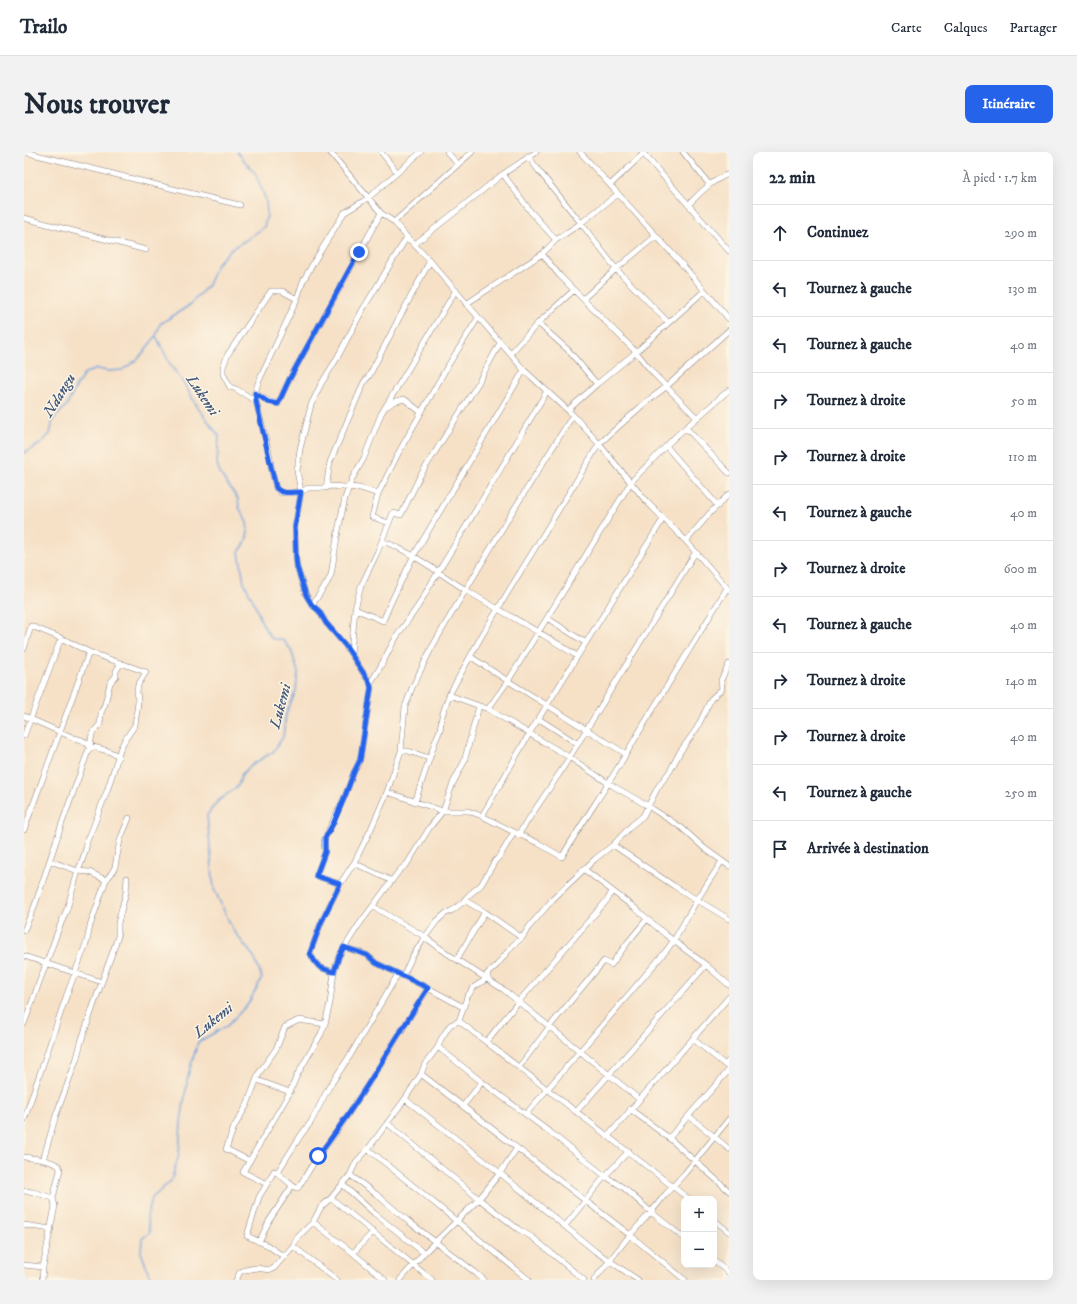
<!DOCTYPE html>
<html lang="fr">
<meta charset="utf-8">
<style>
:root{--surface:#fff;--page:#f2f2f3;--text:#1f2937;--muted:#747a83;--line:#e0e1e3;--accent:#2563eb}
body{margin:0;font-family:"IM FELL DW Pica",serif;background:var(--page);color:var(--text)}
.controls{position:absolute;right:12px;bottom:12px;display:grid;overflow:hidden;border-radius:8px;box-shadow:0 4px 16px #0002}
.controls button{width:36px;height:36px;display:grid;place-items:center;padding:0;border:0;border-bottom:1px solid var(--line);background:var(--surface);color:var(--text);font:20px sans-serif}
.stop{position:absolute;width:12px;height:12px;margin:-9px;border:3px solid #2563eb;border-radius:50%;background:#fff}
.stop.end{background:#2563eb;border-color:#fff;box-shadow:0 1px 4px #0008}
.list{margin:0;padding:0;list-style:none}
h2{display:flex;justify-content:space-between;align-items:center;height:52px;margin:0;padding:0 16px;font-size:17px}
h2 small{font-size:13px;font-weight:400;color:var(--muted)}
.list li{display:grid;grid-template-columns:26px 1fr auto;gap:12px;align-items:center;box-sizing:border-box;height:56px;padding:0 16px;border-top:1px solid var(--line)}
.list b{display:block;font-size:15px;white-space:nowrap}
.list em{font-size:13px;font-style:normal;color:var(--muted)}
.icon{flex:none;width:22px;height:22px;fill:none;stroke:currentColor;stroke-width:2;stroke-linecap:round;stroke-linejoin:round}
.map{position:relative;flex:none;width:705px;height:1128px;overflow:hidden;border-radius:8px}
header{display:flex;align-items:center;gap:24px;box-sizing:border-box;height:56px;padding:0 20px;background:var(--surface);border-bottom:1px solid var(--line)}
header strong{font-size:19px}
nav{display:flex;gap:22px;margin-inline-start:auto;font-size:14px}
.intro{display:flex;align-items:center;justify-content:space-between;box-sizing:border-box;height:96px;padding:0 24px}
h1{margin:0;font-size:28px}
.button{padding:10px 18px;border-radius:8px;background:var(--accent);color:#fff;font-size:14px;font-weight:700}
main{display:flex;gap:24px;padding:0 24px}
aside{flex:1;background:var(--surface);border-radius:8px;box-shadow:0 4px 16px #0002}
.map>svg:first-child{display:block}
</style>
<header>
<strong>Trailo</strong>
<nav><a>Carte</a><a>Calques</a><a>Partager</a></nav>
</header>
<div class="intro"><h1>Nous trouver</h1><a class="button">Itinéraire</a></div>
<main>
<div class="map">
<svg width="705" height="1128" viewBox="0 0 705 1128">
<rect width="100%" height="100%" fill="#fcf5e5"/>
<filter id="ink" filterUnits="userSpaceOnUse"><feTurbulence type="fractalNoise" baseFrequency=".025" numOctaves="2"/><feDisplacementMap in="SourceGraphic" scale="8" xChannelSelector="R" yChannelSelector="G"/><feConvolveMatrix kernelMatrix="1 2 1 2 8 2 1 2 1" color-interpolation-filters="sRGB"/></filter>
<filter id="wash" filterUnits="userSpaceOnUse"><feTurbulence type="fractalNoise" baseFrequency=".012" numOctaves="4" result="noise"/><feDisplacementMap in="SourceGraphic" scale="16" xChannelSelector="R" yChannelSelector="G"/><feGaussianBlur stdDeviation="0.9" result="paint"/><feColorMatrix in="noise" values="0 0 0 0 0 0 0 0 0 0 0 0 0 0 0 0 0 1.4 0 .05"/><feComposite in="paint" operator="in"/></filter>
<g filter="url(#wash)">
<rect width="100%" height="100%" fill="#f6e1c7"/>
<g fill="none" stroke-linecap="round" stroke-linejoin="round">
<!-- stream -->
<path stroke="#70a3dc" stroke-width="1.5" d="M0 301 16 292 26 282 29 268 43 253 53 233 61 221 73 217 85 219 98 218 114 207 132 184 136 172 166 153 184 133 193 112 207 97 222 88 240 75 243 63 242 48 231 21 213 0
M129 1128 126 1125 117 1100 118 1087 126 1080 123 1065 128 1046 147 1029 155 1002 157 970 164 923 174 890 203 874 224 852 238 826 230 805 209 778 190 737 183 663 194 649 214 634 218 622 229 612 249 600 259 585 262 562 272 539 274 520 267 498 258 487H248L239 473 231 453 220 430 215 400 222 390 224 380 223 371 215 355 214 347 197 323 193 312 195 284 175 257 159 230 147 214 132 184"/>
</g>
</g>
<g filter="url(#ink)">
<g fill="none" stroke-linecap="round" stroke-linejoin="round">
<defs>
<path id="minor" d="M0 0C72 17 143 36 216 53
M306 0 357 61 370 70 383 85 406 109 500 218 549 263 575 292 622 349 662 389 705 438
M357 0 373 20
M423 0 434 12
M556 0 656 110 705 167
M618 0 705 99
M659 0 685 32
M504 4 515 19 557 71 592 117 644 170
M479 22 507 60 532 88
M586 33 619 2
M664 53C676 41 688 28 705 22
M0 66 122 98
M370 70 448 0
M391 92 479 22 512 0
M518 102 536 124 612 200 630 222 673 266
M559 147 592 117 632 84
M442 152 518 102 532 88 557 71 594 42
M514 171 544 198 573 232
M486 202 514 171 550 138
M231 241 244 249 254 252 265 228 357 61
M232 249 212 237 206 235 199 222V215L204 202 247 139H258L273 147
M364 254 369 250 380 247 397 260
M544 258 573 232 612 200 680 139
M662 276 705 321
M642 294 694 354
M302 336 306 310 340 230 345 224 373 170 406 109
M354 342 336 336 306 334 302 336H284L277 340 260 341 256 340 252 336 248 320 246 305 232 249 231 241 234 231 273 147 279 129 291 108 320 61 344 46 397 0
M365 371 348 365 354 342 376 298 423 215 454 166
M358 389C389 400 414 421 442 438 479 461 517 480 553 504
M662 389 686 361 705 342
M288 453 303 431 307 423 314 379 321 346 328 327 340 306 357 262 432 138
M331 457 359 469 367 450 390 403 500 218
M523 466 562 491
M0 497 7 474 37 486 65 500 122 520 114 533 113 539 114 550 111 573 102 586 97 595 83 639 66 683C62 688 63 691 62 696 60 704 57 712 54 719L43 757 35 776 0 872
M327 501 331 457 337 434 353 401 369 361 377 363 396 324 453 233 476 191
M447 505 484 529 602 602
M346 531C358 516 364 497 375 481 381 472 388 463 394 454 399 446 403 438 408 430 447 367 485 303 523 239
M425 543 464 557 545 605 584 631 624 654 658 676 680 696 705 714
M464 557 484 529 607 330 651 285 705 238
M0 564 50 586 58 588 66 594 84 599 95 604
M515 567 554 592
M0 584 37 486
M377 599H384L405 606
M363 640 419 659H444L458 664 490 680 514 691 538 705C558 670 582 637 602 602 635 546 670 491 703 436
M391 650 411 590 416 578 418 564 425 543 457 485 484 440 575 292 622 250 642 235 705 178
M458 664 505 582 639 367
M0 678 65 500
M494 683 537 619 671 401
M589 693 650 734 705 767
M26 709 54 719 65 720 82 728
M330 711 368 729
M561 718 612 757 642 783 682 813 705 833
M316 732 292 724 301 700 300 690 301 686 321 644 330 620 336 608 347 536 346 531 321 493 302 471 295 459 288 453 282 443 273 415 272 406 271 375 277 340 273 319 276 297 287 253 297 232 312 208 339 157 383 85
M440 748 461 760 498 786
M350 755 398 783 424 802 480 838 615 947
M0 778 11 753 38 671 66 594 68 582 76 572 77 561 81 552 86 531 92 524V519L97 511
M320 795 343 803 352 811 404 836 439 855
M0 804 78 830
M433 807 461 760
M310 820C295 816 293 815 286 801L297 771 316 732 330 711 347 677 363 640 377 599 381 555 388 536 407 497 422 471 487 362 549 263
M379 824 388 805 401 785 413 769 422 761 429 758 438 751 445 743 457 733 471 709 476 704 490 680
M435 869 665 1047
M669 887 705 916
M462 890 495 849 584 747 588 739
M414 895 458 930 527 981 581 1024 600 1036 627 1060 660 1086
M701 913 705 908
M495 915 526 874 580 809 587 813 604 790 623 767
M397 922 606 1083 661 1128
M233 928 266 940
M381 947 471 1017 571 1099 614 1128
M439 954 458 930
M606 957 645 986 705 1039
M552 960 682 813
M502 962 642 799 650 788 673 748 698 709
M665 964 705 997
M0 968 42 845 63 789 66 774 82 728 87 722 91 715 96 688 105 666
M363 971 455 1047 494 1077 508 1085 560 1128
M584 984 705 845
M645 986 705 918
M344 997 505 1128
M0 1005C11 1007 26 1007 35 1014L36 1018 29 1046 31 1054 19 1115 18 1128
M19 1008 32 963 52 909 58 887 71 849 89 799 94 784V771L102 740 103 726
M226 1009 202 997 210 975 223 953 235 921 252 897 261 875 275 868 301 872
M253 1021 277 983 287 970 305 935 327 902 374 822
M326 1023 352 1042 384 1069 452 1121 460 1128
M243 1032 219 1020 266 940 273 923 297 882 301 872 306 851 310 820 315 804 334 774 375 719 383 712 406 675 419 659 429 631 440 610 455 554
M318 1032 350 1061 400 1101
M0 1039 9 1040 29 1046
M307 1046 408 1128
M690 1068 705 1080
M289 1070 329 1101 361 1128
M0 1073 27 1077
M541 1074 581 1024 605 999
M235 1090 245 1069 268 1034
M269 1094 313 1128
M329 1101 349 1080
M259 1104 243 1093 223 1084 235 1045 243 1032 250 1019C259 1024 264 1031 272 1036H274L294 1004 311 982 346 929 404 836
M690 1109 705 1121
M0 1113 19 1115
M212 1128 216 1120 221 1118 232 1116 246 1118 250 1116 269 1094 273 1086 289 1070 297 1055 307 1046 326 1023 332 1010 344 997 381 947 397 922 401 912 414 895 417 887 426 873 435 869 443 845 450 835 464 826 463 822 473 813 489 793 498 786 505 775 529 747 571 707 589 693 608 673 619 664 634 635 646 619 656 600 673 576 687 547 698 537 697 528 705 512
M376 1128 400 1101 455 1047 476 1021 493 996
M570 1128 606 1083 627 1060 641 1043 661 1021 705 967"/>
</defs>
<!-- minor casing -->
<use href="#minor" stroke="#8c8281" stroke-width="6"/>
<!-- minor -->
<use href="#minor" stroke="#fff" stroke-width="5"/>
</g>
</g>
<g fill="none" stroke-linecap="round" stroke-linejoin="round" filter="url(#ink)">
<!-- route -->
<path stroke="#2563eb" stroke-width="5" d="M294 1004C335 951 368 892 404 836L352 811 343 803 320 795 315 804 310 820C295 816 293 815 286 801L297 771 316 732 292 724 301 700V686L310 670 321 644 330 620 336 608 347 536 346 531 321 493 302 471 295 459 288 453 282 443 273 415 272 406 271 375 277 340C267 340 259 343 252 336L232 249 231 241 244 250 254 252 265 228 335 100"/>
</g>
<g text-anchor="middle" stroke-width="3" stroke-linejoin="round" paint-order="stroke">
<!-- water labels -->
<g font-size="15" font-style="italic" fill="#41567b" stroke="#fcf5e5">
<text transform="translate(35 243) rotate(-58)" y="5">Ndangu</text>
<text transform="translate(179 243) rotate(56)" y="5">Lukemi</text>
<text transform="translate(256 554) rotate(-75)" y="5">Lukemi</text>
<text transform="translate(189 868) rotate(-39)" y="5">Lukemi</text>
</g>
</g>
</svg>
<div class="controls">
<button>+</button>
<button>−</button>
</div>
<div class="stop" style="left:294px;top:1004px"></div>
<div class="stop end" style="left:335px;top:100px"></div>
</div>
<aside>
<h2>22 min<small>À pied · 1.7 km</small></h2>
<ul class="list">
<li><svg class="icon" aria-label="ahead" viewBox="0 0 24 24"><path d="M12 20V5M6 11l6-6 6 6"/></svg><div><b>Continuez</b></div><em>290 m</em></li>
<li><svg class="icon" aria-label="left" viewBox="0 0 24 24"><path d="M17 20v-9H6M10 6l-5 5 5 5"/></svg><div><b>Tournez à gauche</b></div><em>130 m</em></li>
<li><svg class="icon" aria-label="left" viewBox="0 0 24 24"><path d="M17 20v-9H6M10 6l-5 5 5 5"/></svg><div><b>Tournez à gauche</b></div><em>40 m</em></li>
<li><svg class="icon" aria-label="right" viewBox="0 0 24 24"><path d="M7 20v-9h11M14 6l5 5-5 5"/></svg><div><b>Tournez à droite</b></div><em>50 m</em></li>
<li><svg class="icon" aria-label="right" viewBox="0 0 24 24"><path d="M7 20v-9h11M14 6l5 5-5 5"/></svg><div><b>Tournez à droite</b></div><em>110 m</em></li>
<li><svg class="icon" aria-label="left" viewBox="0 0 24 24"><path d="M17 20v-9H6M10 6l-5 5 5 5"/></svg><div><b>Tournez à gauche</b></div><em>40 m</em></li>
<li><svg class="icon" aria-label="right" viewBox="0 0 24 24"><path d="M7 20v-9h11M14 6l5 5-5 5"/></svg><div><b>Tournez à droite</b></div><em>600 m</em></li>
<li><svg class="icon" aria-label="left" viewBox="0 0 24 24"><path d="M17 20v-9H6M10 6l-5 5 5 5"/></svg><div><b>Tournez à gauche</b></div><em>40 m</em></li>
<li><svg class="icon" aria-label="right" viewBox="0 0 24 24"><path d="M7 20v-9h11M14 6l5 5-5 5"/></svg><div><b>Tournez à droite</b></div><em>140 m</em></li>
<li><svg class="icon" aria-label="right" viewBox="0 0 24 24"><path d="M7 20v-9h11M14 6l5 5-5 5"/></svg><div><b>Tournez à droite</b></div><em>40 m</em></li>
<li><svg class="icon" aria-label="left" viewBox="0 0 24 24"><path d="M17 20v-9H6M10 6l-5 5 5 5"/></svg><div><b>Tournez à gauche</b></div><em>250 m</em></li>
<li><svg class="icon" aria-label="arrive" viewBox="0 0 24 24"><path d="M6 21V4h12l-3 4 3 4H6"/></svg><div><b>Arrivée à destination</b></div></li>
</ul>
</aside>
</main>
